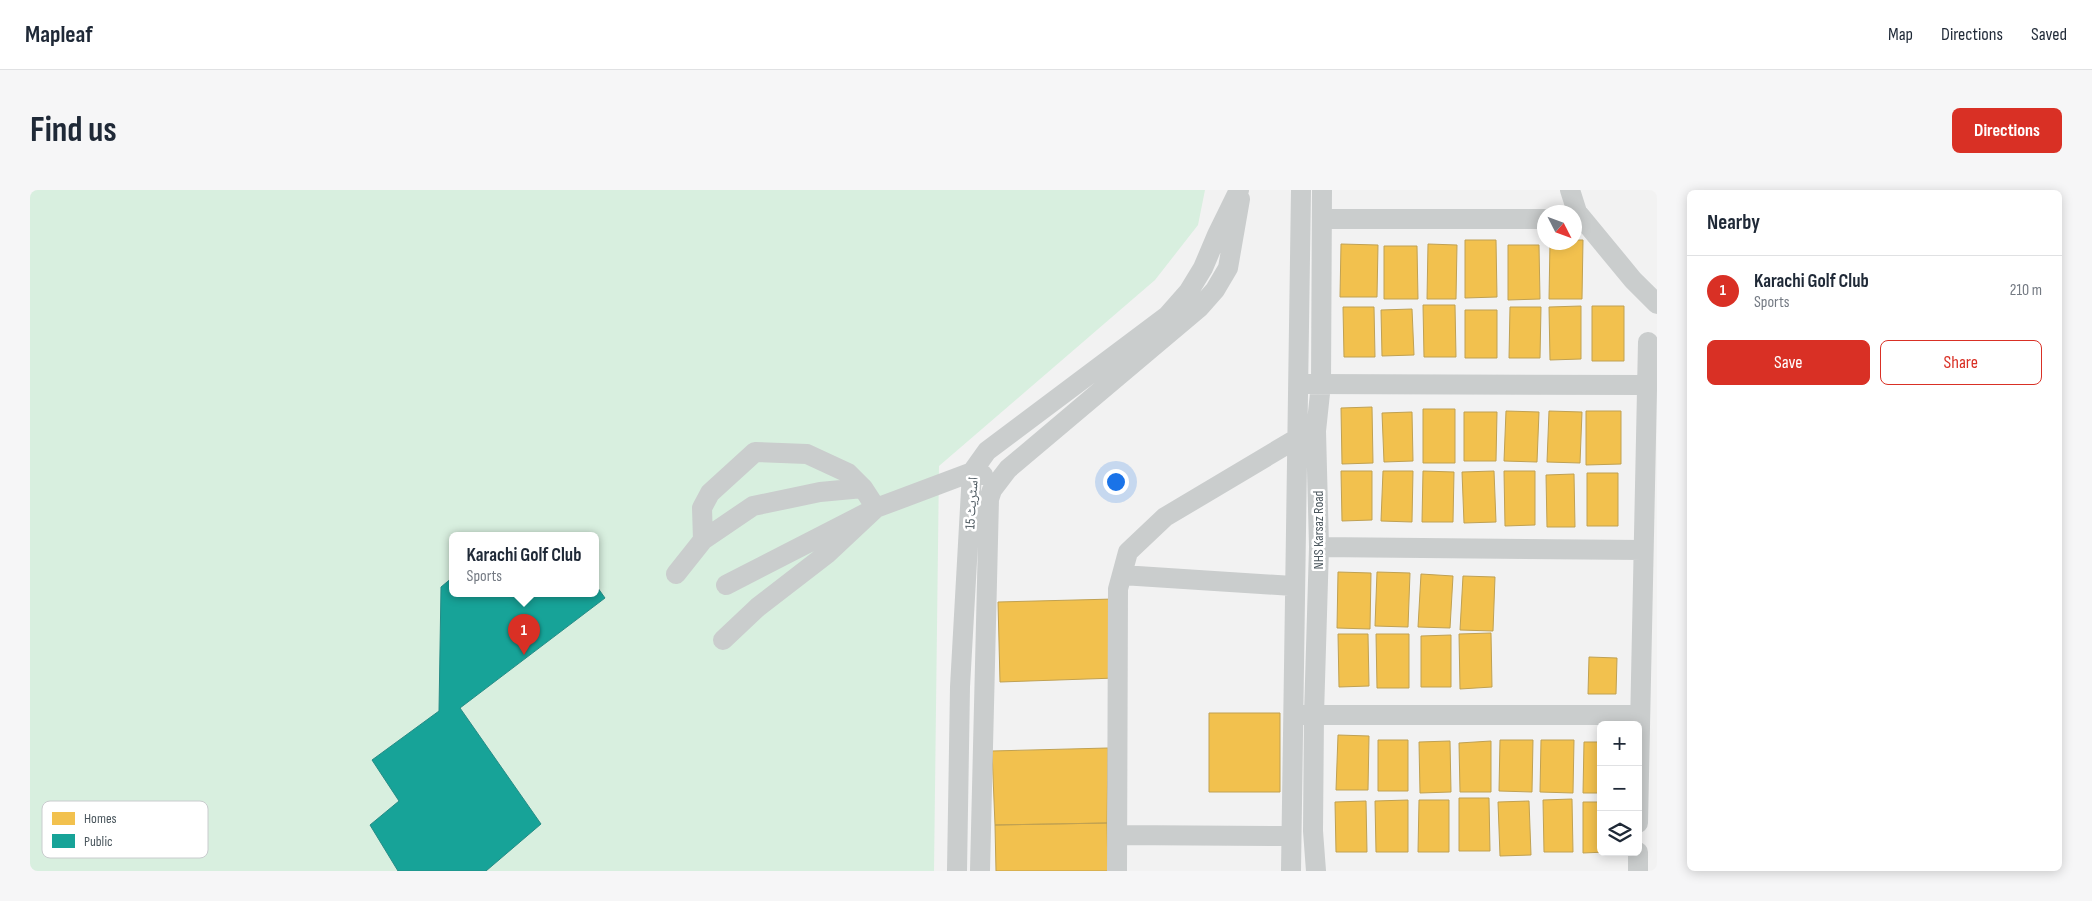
<!DOCTYPE html>
<meta charset="utf-8">
<style>
:root{--surface:#fff;--page:#f6f6f7;--text:#1f2937;--muted:#747a83;--line:#e0e1e3;--accent:#d93025}
body{margin:0;font-family:"Sofia Sans Condensed","Noto Naskh Arabic",sans-serif;background:var(--page);color:var(--text)}
.controls{position:absolute;right:15px;bottom:15px;display:grid;overflow:hidden;border-radius:8px;box-shadow:0 2px 12px #0003}
.controls button{width:45px;height:45px;display:grid;place-items:center;padding:0;border:0;border-bottom:1px solid var(--line);background:var(--surface);color:var(--text);font:25px sans-serif}
.compass{position:absolute;left:1507px;top:15px;width:45px;height:45px;border-radius:50%;background:var(--surface);box-shadow:0 2px 12px #0003;rotate:132deg}
.you{position:absolute;left:1085px;top:291px;width:18px;height:18px;margin:-12px;border:4px solid #fff;border-radius:50%;background:#1a73e8;box-shadow:0 0 0 8px #1a73e833}
.badge{display:grid;place-items:center;width:32px;height:32px;border-radius:50%;background:var(--accent);color:#fff;font-size:16px;font-weight:700}
.pin{position:absolute;translate:-50% -41px;filter:drop-shadow(0 1px 2px #0008)}
.pin::after{content:'';position:absolute;top:26px;width:18px;height:15px;background:inherit;clip-path:polygon(0 0,100% 0,50% 100%)}
.popup{position:absolute;left:419px;top:342px;width:150px;height:65px;box-sizing:border-box;display:grid;place-content:center;border-radius:8px;background:var(--surface);filter:drop-shadow(0 1px 4px #0005);font-size:16px;white-space:nowrap;color:var(--muted)}
.popup b{font-size:19px;color:var(--text)}
.popup::after{content:'';position:absolute;left:50%;top:100%;margin-left:-10px;border:10px solid transparent;border-top-color:var(--surface)}
.list{margin:0;padding:0;list-style:none}
h2{display:flex;justify-content:space-between;align-items:center;height:65px;margin:0;padding:0 20px;font-size:21px}
h2 small{font-size:16px;font-weight:400;color:var(--muted)}
.list li{display:grid;grid-template-columns:32px 1fr auto;gap:15px;align-items:center;box-sizing:border-box;height:70px;padding:0 20px;border-top:1px solid var(--line)}
.list b{display:block;font-size:19px;white-space:nowrap}
.list p{margin:0;font-size:16px;white-space:nowrap;color:var(--muted)}
.list em{font-size:16px;font-style:normal;color:var(--muted)}
.actions{display:flex;gap:10px;padding:15px 20px}
.actions a{flex:1;padding:11px 0;border:1px solid var(--accent);border-radius:8px;text-align:center;font-size:18px;color:var(--accent)}
.actions .main{background:var(--accent);color:#fff}
.icon{flex:none;width:28px;height:28px;fill:none;stroke:currentColor;stroke-width:2;stroke-linecap:round;stroke-linejoin:round}
.map{position:relative;flex:none;width:1627px;height:681px;overflow:hidden;border-radius:8px}
header{display:flex;align-items:center;gap:30px;box-sizing:border-box;height:70px;padding:0 25px;background:var(--surface);border-bottom:1px solid var(--line)}
header strong{font-size:24px}
nav{display:flex;gap:28px;margin-inline-start:auto;font-size:18px}
.intro{display:flex;align-items:center;justify-content:space-between;box-sizing:border-box;height:120px;padding:0 30px}
h1{margin:0;font-size:35px}
.button{padding:12px 22px;border-radius:8px;background:var(--accent);color:#fff;font-size:18px;font-weight:700}
main{display:flex;gap:30px;padding:0 30px}
aside{flex:1;background:var(--surface);border-radius:8px;box-shadow:0 2px 12px #0003}
.map>svg:first-child{display:block}
</style>
<header>
<strong>Mapleaf</strong>
<nav><a>Map</a><a>Directions</a><a>Saved</a></nav>
</header>
<div class="intro"><h1>Find us</h1><a class="button">Directions</a></div>
<main>
<div class="map">
<svg width="1627" height="681" viewBox="0 0 1627 681">
<rect width="100%" height="100%" fill="#f2f2f2"/>
<!-- green -->
<path fill="#d8efdf" fill-rule="evenodd" d="M0 0H1175L1168 35 1125 90 909 276 904 681H0ZM423 346H565V404H423Z"/>
<!-- homes -->
<path fill="#f2c14e" stroke="#c0a152" d="M1435 50H1466L1467 107 1435 108Z
M1544 50H1553L1552 109H1519L1520 52H1544Z
M1311 54 1348 55 1347 107H1310Z
M1398 54 1427 55 1426 109H1397Z
M1478 55H1509L1510 109 1478 110Z
M1354 56H1387L1388 109H1354Z
M1393 115H1425L1426 167H1394Z
M1551 116V169L1520 170 1519 117Z
M1562 116H1594V171H1562Z
M1313 117H1344L1345 167H1314Z
M1480 117H1511L1510 168H1479Z
M1382 119 1384 165 1352 166 1351 120Z
M1435 120H1467V168H1435Z
M1342 217 1343 273 1312 274 1311 218Z
M1393 219H1425V273H1393Z
M1476 221 1509 222 1507 272 1474 271Z
M1519 221 1552 222 1550 273 1517 272Z
M1556 221H1591V274L1556 275Z
M1382 222 1383 271 1354 272 1352 223Z
M1434 222H1467L1466 271H1434Z
M1311 281H1342V330L1312 331Z
M1353 281H1383L1382 332 1351 331Z
M1393 281 1424 282 1423 332H1392Z
M1464 281 1466 332 1434 333 1432 282Z
M1474 281H1505V335L1475 336Z
M1557 283H1588V336H1557Z
M1544 284 1545 337H1517L1516 285Z
M1308 382 1341 383 1340 439 1307 438Z
M1347 382 1380 383 1378 437 1345 436Z
M1391 384 1423 386 1420 438 1388 437Z
M1433 386 1465 387 1463 441 1430 440Z
M1084 409 1086 488 970 492 968 412Z
M1461 443 1462 497 1430 499 1429 444Z
M1308 444H1338L1339 496 1309 497Z
M1346 444H1379V498H1347Z
M1421 445V497H1391V446Z
M1559 467 1587 468 1586 504H1558Z
M1179 523H1250V602H1179Z
M1308 545 1339 546 1338 600H1306Z
M1348 550H1378V601H1348Z
M1470 550H1503L1502 602 1469 601Z
M1511 550H1544L1543 603 1510 602Z
M1420 551 1421 602 1390 603 1389 552Z
M1461 551V602H1430L1429 553Z
M1554 552H1571V603H1553Z
M1078 558 1077 633 965 635 962 561Z
M1429 608H1459L1460 661H1429Z
M1542 609 1543 662H1514L1513 610Z
M1378 610V662H1346L1345 611Z
M1389 610H1419V662H1388Z
M1336 611 1337 662H1306L1305 612Z
M1499 611 1501 665 1470 666 1468 612Z
M1553 612H1571V662H1576L1553 663Z
M1077 633 1078 681H966L965 635Z"/>
<!-- public -->
<path fill="#17a398" stroke="#268c86" d="M423 387V404H565V394L575 408 430 518 511 634 456 681H368L340 635 369 611 342 570 409 521 411 397Z"/>
<g fill="none" stroke-linecap="round" stroke-linejoin="round">
<!-- minor -->
<path stroke="#cacdcd" stroke-width="20" d="M1540 0 1547 22 1603 90 1627 114
M1292 29H1514
M1279 194 1617 195
M673 350 672 318 680 303 725 262 777 264 818 283 833 298
M1289 357 1613 360
M646 384 673 350 723 316 790 302 833 298 846 318 798 363 728 417 693 450
M1092 385 1263 396
M696 395 846 318 942 282 953 285
M1271 525H1609
M1608 633 1618 152
M1087 645 1261 646
M927 681 930 497 942 282 957 261 1137 126 1159 101 1173 78 1187 45 1209 0
M950 681 959 309 962 300 978 279 1170 117 1185 100 1198 78 1210 9
M1087 681 1088 399 1098 362 1135 327 1266 249
M1261 681 1271 0
M1286 681 1283 641 1284 525 1289 357 1286 241 1291 194 1292 0
M1608 681V662"/>
</g>
<g text-anchor="middle" stroke-width="5" stroke-linejoin="round" paint-order="stroke">
<!-- street labels -->
<g font-size="14" fill="#4a565d" stroke="#fff">
<text transform="translate(941 313) rotate(-86)" y="5">اسٹریٹ 15</text>
<text transform="translate(1288 340) rotate(-90)" y="5">NHS Karsaz Road</text>
</g>
</g>
<!-- legend -->
<rect x="12" y="611" width="166" height="57" rx="8" fill="#fff" stroke="#c9ccce" stroke-width="1"/>
<rect x="22" y="622" width="23" height="13" fill="#f2c14e"/>
<rect x="22" y="644" width="23" height="14" fill="#17a398"/>
<g font-size="14" fill="#4a565d">
<text x="54" y="633">Homes</text>
<text x="54" y="656">Public</text>
</g>
</svg>
<div class="controls">
<button>+</button>
<button>−</button>
<button><svg class="icon" aria-label="layers" viewBox="0 0 24 24"><path d="M12 4l9 5-9 5-9-5zM3 14l9 5 9-5"/></svg></button>
</div>
<svg class="compass" viewBox="-18 -18 36 36"><path d="M0-13l5 13h-10z" fill="#e53935"/><path d="M0 13l5-13h-10z" fill="#747a83"/></svg>
<div class="you"></div>
<div class="pin badge" style="left:494px;top:465px">1</div>
<div class="popup"><b>Karachi Golf Club</b>Sports</div>
</div>
<aside>
<h2>Nearby<small></small></h2>
<ul class="list">
<li><span class="badge">1</span><div><b>Karachi Golf Club</b><p>Sports</p></div><em>210 m</em></li>
</ul>
<div class="actions"><a class="main">Save</a><a>Share</a></div>
</aside>
</main>
